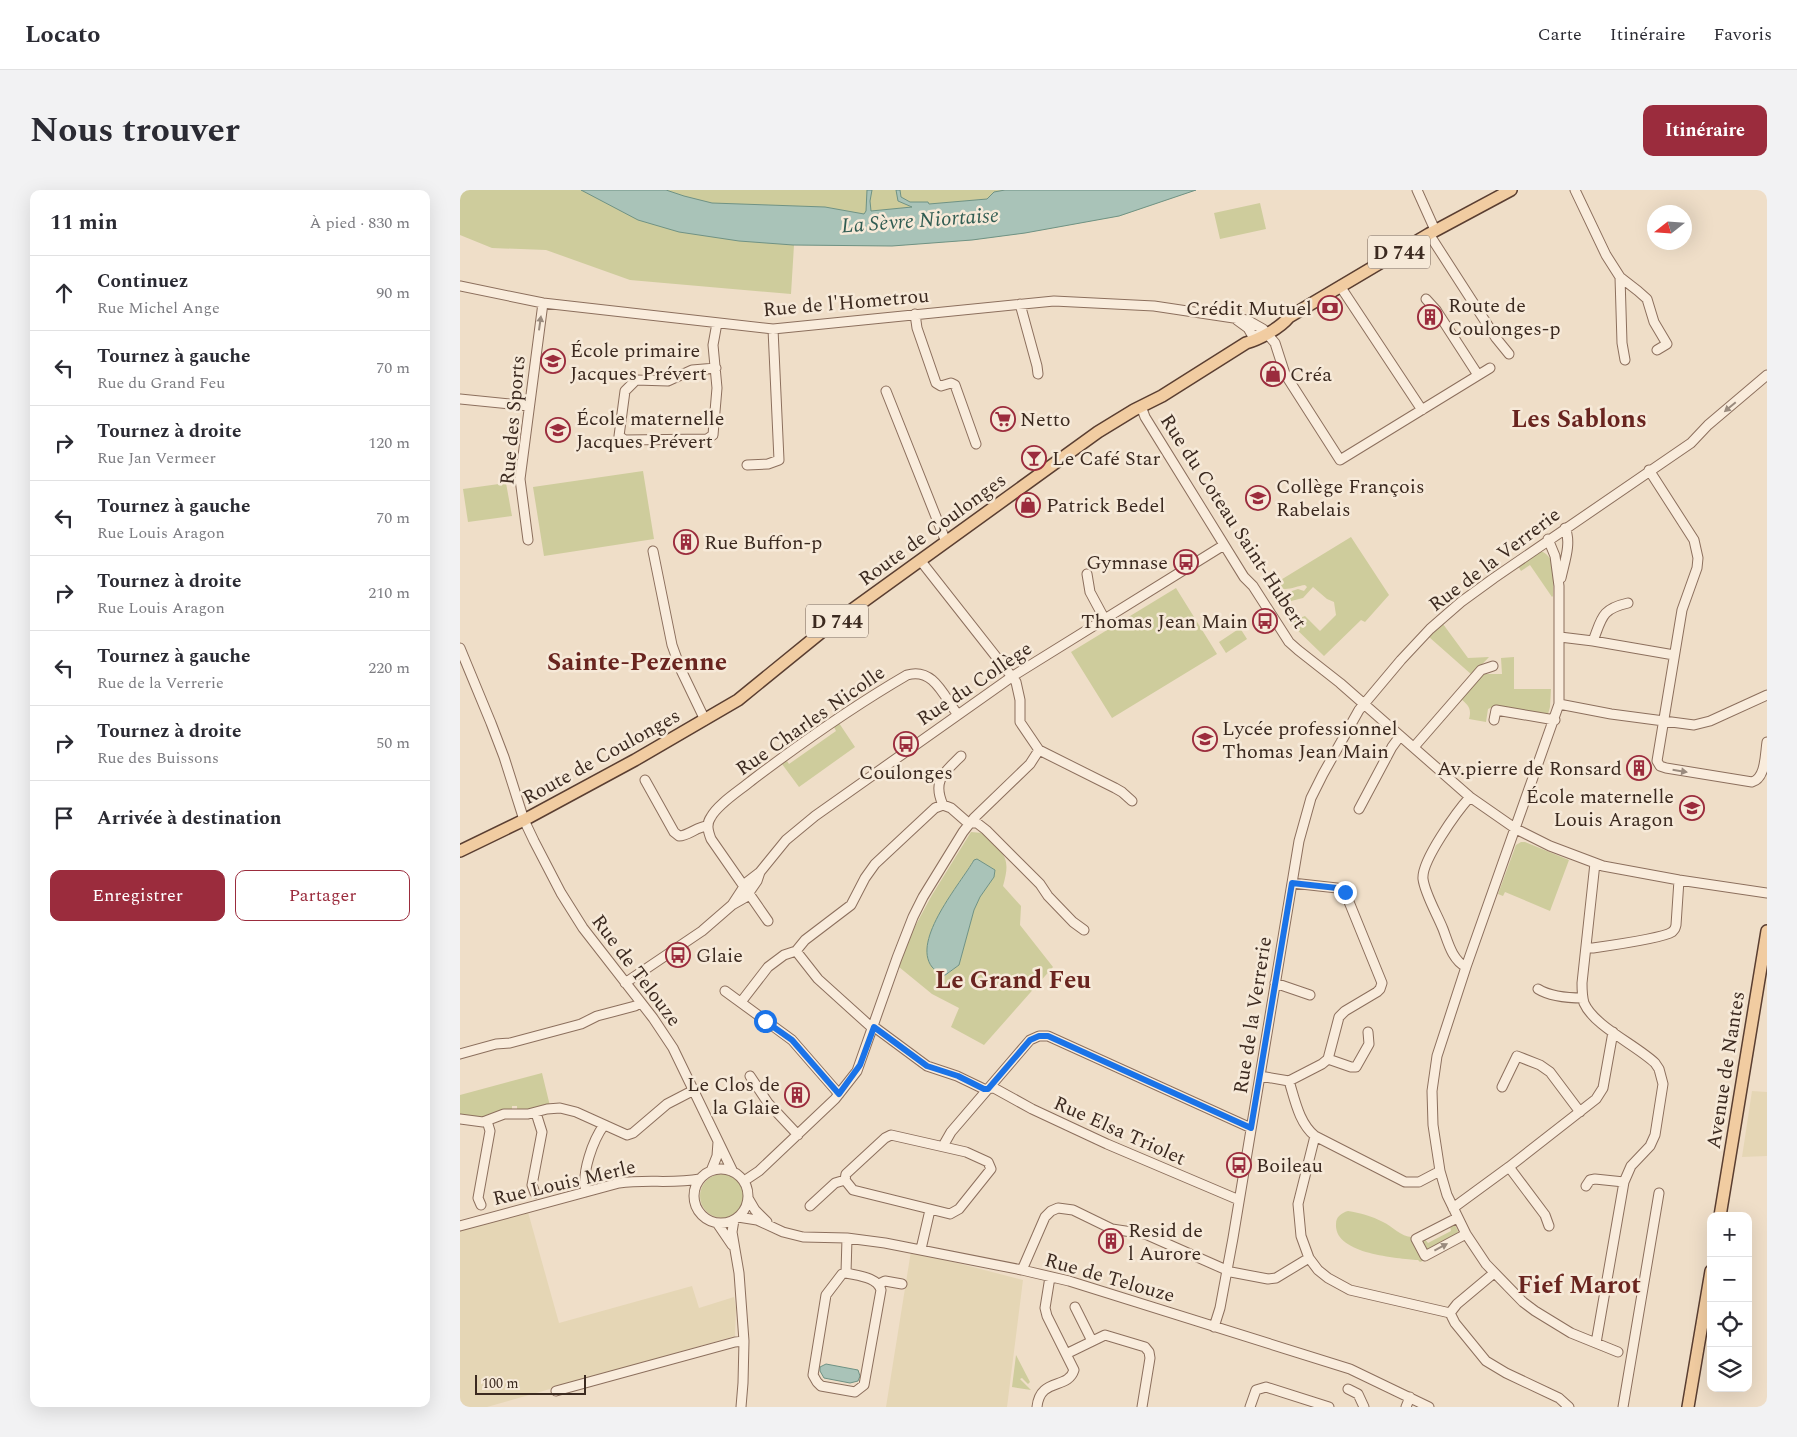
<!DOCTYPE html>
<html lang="fr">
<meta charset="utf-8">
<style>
:root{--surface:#fff;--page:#f2f2f3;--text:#2b2b33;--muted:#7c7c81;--line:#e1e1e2;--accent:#9b2c3d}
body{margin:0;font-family:Spectral,serif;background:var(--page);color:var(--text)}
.controls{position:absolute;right:15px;bottom:15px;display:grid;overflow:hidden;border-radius:10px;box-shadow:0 5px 20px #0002}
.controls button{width:45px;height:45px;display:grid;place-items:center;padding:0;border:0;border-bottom:1px solid var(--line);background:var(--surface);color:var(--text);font:25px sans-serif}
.compass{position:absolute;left:1187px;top:15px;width:45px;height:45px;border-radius:50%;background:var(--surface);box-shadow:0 5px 20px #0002;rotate:253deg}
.scale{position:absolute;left:15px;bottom:12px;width:111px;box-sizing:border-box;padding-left:5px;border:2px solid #3c2a20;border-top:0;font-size:14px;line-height:18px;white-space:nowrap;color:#3c2a20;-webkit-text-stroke:4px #f6e9d8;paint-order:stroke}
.stop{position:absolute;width:15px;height:15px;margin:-11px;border:4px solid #1a73e8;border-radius:50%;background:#fff}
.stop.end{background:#1a73e8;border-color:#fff;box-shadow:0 1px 5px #0008}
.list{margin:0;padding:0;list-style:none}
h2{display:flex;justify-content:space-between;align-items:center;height:65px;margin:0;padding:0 20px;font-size:21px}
h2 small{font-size:16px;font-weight:400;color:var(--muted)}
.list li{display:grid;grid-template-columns:32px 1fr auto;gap:15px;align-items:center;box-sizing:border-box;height:75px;padding:0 20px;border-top:1px solid var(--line)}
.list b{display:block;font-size:19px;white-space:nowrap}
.list p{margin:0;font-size:16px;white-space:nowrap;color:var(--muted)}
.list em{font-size:16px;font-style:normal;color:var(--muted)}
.actions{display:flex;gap:10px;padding:15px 20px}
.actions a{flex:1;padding:11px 0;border:1px solid var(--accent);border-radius:10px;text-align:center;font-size:18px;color:var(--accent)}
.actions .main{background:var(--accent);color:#fff}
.icon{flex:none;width:28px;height:28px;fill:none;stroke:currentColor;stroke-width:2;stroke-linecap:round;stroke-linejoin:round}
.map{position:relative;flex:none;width:1307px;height:1217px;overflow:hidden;border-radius:10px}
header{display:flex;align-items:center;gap:30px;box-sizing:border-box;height:70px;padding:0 25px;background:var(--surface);border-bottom:1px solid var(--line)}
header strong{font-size:24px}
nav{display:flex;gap:28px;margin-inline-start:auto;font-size:18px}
.intro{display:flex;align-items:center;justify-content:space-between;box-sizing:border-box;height:120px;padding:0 30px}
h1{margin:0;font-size:35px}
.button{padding:12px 22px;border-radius:10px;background:var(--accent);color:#fff;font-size:18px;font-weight:700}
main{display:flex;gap:30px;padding:0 30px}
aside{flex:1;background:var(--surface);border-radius:10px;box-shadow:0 5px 20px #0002}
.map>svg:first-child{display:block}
</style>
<header>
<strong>Locato</strong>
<nav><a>Carte</a><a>Itinéraire</a><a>Favoris</a></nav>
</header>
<div class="intro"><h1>Nous trouver</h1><a class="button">Itinéraire</a></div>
<main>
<aside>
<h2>11 min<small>À pied · 830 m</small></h2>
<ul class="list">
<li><svg class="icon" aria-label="ahead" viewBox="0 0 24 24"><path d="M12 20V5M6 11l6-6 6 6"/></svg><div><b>Continuez</b><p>Rue Michel Ange</p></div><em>90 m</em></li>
<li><svg class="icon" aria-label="left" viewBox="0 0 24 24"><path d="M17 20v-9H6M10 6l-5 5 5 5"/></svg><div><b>Tournez à gauche</b><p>Rue du Grand Feu</p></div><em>70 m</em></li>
<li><svg class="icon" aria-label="right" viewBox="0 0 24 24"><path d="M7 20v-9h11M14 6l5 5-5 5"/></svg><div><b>Tournez à droite</b><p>Rue Jan Vermeer</p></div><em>120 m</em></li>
<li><svg class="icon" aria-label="left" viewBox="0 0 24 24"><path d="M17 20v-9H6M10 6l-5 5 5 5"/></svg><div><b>Tournez à gauche</b><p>Rue Louis Aragon</p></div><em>70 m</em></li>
<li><svg class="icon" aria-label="right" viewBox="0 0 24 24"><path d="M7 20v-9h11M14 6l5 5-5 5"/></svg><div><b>Tournez à droite</b><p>Rue Louis Aragon</p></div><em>210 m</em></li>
<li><svg class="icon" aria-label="left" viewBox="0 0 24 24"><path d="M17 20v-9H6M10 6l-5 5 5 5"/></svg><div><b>Tournez à gauche</b><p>Rue de la Verrerie</p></div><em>220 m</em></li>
<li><svg class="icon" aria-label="right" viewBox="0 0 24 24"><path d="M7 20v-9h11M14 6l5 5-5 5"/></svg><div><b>Tournez à droite</b><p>Rue des Buissons</p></div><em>50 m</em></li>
<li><svg class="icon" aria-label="arrive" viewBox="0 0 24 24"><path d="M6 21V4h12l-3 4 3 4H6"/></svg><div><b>Arrivée à destination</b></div></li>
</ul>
<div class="actions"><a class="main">Enregistrer</a><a>Partager</a></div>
</aside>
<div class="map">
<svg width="1307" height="1217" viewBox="0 0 1307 1217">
<rect width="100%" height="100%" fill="#efdec8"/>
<!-- farmland -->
<path fill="#e5d6b5" d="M1292 901 1307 902V966L1282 967Z
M68 1022 99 1133 232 1096 239 1118 274 1107 276 1118 275 1146 27 1217H0V1039Z
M451 1061 563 1090 547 1217H426Z"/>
<!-- green -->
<path fill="#cecc9c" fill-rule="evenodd" d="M0 0H736L660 26 565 43 512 50 432 56 334 55 331 104 170 90 86 60 32 58 0 45Z
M800 13 806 39 760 49 754 23Z
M183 281 194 349 84 366 73 297Z
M46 293 52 326 8 332 3 299Z
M891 347 929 405 905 432 901 430 864 466 829 432 845 426 860 441 876 425 874 412 867 409 853 397 843 408 827 412V409L832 401 838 399 844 401 847 397 845 395C836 396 826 402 817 397L810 400 806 399Z
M1076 362H1083C1098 370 1093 391 1093 406L1092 407 1070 375 1061 381 1058 376Z
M716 398 757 464 652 528 611 462Z
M983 434 1008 468 1029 467 1012 485 969 447Z
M780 438 787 449 766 463 759 452Z
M1054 467V499H1091L1090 517 1088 524 1034 516 1028 519 1026 532 1009 529C1012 518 1008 515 1000 508L1021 484H1042L1041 468Z
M379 533 395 557 339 597 322 574 327 571 329 574 376 541 374 537Z
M511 642 522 643C543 664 552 665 543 696L561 716 560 735 593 777 524 855 491 837 499 818 472 804 439 777 447 751 472 705ZM517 669 535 680 534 687 520 707 514 720 499 775 485 786C479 780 470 773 468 766 460 743 502 690 514 670Z
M1061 652H1065L1109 670 1090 721 1045 702 1043 706 1038 704 1056 655Z
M82 883 90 916 72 921H57V916H52V921L25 929 0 925V905Z
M240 1006a22 22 0 1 1 44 0a22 22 0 1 1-44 0Z
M888 1021C900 1023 912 1026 923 1032 932 1036 941 1047 952 1047L965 1070 960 1072 958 1070C937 1068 874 1064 876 1034 876 1027 881 1023 888 1021Z
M994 1033 998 1041 997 1045 967 1062 959 1051 964 1048 968 1053 991 1041 990 1036Z
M556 1165 570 1192 568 1194 562 1188 560 1189 571 1200 552 1197Z"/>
<!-- water -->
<path fill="#a9c3b8" stroke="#6f9284" d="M121 0H206L224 6 252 13 365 17 404 24 406 21 407 0H412L410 11 411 21 452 17 438 11 436 0H440L441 7 450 12H468L469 14 527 9 534 2 545 0H736L659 26 565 43 512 50 432 56 333 55 279 51 219 42 178 30Z
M517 669 535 680 534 687 520 707 514 720 499 775 484 786C479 785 476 781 472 777 451 750 501 693 514 670Z
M366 1174 398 1180 400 1186 398 1191 390 1193 364 1188 360 1181V1177Z"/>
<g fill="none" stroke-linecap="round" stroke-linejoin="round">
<defs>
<path id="minor" d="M957 0 975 40
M1115 0 1146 65 1160 87 1162 153 1165 170
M969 44 1036 148 1049 164
M1160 87 1178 101 1187 109 1194 132 1207 154 1197 160
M0 96 83 113 313 139 594 111 694 116 787 130 803 139 815 153 825 184 880 270 1030 178
M880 96 962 220
M966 109 976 120 1018 185
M560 114 577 176 578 184
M455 124 457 138 476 193 481 196 491 193 495 195 516 254
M777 130 788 138 792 145 803 146
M256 178 232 180 208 191 176 190 165 201 159 246 165 250 247 249 253 245 257 198 253 155 257 133
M426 201 486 352
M0 209 69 216
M681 216 685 227 784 387 793 396 829 452 838 460 880 493 1010 607 1056 639 1090 656 1143 676 1219 690 1307 703
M287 275 308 274 319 270 313 139
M1189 280 1234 350 1238 368 1237 378 1222 420 1197 571 1200 576 1206 578 1292 592C1306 588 1305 564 1307 552
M1088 349 1095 366 1099 396V514L1006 777 977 866 972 901 973 935 980 981 987 1005 1006 1044 1026 1074 1063 1112 1075 1121 1111 1143 1158 1162
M68 350 60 289 83 113
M193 361 212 455 221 480 245 530
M627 384 630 402 644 428
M1101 388C1104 373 1112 353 1105 338
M1100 447 1133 451 1214 465
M1133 451C1142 428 1141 419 1168 413
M0 458 31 533 44 567 64 630 74 651 101 703 123 738 193 828 213 858 273 982
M1099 514 1151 524 1234 535 1250 531 1307 505
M1034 530 1036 520 1095 530
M954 557 1021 480 1033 476
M579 560 655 598 662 602 672 611
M185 590 214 642 219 646C229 646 237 636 248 636
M483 615C472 590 484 583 501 566
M899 619 932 557 940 546
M1135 673 1122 793C1122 800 1122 806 1124 813 1134 836 1176 855 1195 873L1199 879 1203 894 1195 945 1190 956 1171 976 1164 992 1136 1153
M272 715 287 692 300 682 326 650 355 626 553 486 764 355
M308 731 251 649C248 641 246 634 251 627 258 614 279 601 291 591 341 553 392 517 447 485 474 477 484 507 498 525
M1126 758H1133C1147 756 1203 748 1212 742 1215 739 1215 739 1216 735L1219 690
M336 761 358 789 410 836 417 839 467 876 497 886 524 899 534 898 572 919 647 954 779 1010
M1006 777C992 770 988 752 983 739 977 724 965 704 963 689 961 671 998 620 1010 607
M165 793 242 741 272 715 286 707 297 691 300 682
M815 793 850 805
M1078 799C1091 807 1108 808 1123 808
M265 801 332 850 379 904
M281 812 308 777 324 765 336 761 345 750 391 715 405 688 415 674 475 618 483 615 491 618 507 632 517 633 526 640 580 694 588 706 613 732 624 740
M0 864 36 854 50 853 121 834 137 826 175 816 180 813
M868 869 891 877H896L909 854 908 842
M290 886 308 913 338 945
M800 886 829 891C835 910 839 933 855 946L945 992H959L980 981
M829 891 862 874 868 869 879 827 885 821 917 802 920 799 922 793 885 702 877 698 832 693
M1042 897 1057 866 1080 875 1090 882 1120 922
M0 929 23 932 44 924H68L87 919 100 918 116 922 167 945 173 943 207 914 234 900
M431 945 506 962 528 972 531 979 499 1019 490 1024 393 1000 385 990 386 984 425 948Z
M855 946 838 1014 841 1046 849 1068 858 1080 868 1088 890 1100 990 1123
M483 956 491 942 570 850 579 846H588L791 938
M1049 977 1085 1025 1089 1036
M234 1006a27 27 0 1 1 54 0a27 27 0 1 1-54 0Z
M251 981 257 966 258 952
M284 991 299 981 375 909 397 881 437 768 453 727 463 707 503 642 514 628 570 574 579 560 560 532V510L556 492 460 370
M1126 996 1130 990 1135 989 1164 992
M126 1002C121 983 133 950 144 935
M75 1003 72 995 82 942 76 923
M288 1008 295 1020 307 1032
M21 1015 18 1008 30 941 27 931
M350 1016 375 993 385 990
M993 1018 1049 977 1136 909 1143 898 1153 842
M278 1027 297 1030 323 1042 343 1047 387 1048 425 1053 562 1080 609 1091 890 1179 969 1217
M997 1028 956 1049 965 1066 1006 1044
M274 1030 272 1042 279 1083 284 1151 283 1193 281 1217
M257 1033 272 1055
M0 1036 159 993C186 989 213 994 240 989
M461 1059 470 1020
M562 1080 585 1027 591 1021 598 1018 613 1020 652 1039 685 1044 771 1082 808 1089 816 1088 849 1068
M386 1083C399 1086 417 1087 421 1100L404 1195 395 1202 361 1196 357 1192 353 1185 366 1105 382 1084Z
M386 1083 387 1048
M419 1094 425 1091 442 1094
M615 1117 632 1151
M990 1123 995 1133 1026 1171 1046 1183 1099 1208 1109 1217
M990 1123 997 1114 1034 1083
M754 1137 760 1118 773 1048 839 651 851 608 863 584 899 520 941 470 970 439 1001 412 1034 388 1231 253 1248 235 1307 185
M606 1164 645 1145 685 1157 689 1162 690 1168 682 1217
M888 1199 898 1204 904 1217
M96 1201 275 1152 284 1151
M577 1217C580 1187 608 1200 614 1180L587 1126 585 1118 590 1087
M790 1217 796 1200 806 1197 869 1217
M946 1217 950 1207
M1163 1217 1199 1003"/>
<path id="major" d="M0 661 64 630 175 570 278 510 364 440 638 242 674 220 702 206 786 153C800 149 820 138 829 127L969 44 1051 0
M1260 1026 1307 741
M1228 1217 1251 1081"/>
</defs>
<!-- minor casing -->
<use href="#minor" stroke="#8c6f5d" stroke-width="11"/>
<!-- major casing -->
<use href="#major" stroke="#5a3e31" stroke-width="14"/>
<!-- minor -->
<use href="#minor" stroke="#f9ecdc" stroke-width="9"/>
<!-- major -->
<use href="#major" stroke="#f1cca1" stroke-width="11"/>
</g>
<!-- one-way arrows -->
<defs><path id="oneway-solid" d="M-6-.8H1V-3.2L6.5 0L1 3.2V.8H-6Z" transform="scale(1.25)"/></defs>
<g fill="#9a8b7e">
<use href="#oneway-solid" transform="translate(80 133) rotate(-82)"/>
<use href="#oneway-solid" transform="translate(1270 217) rotate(140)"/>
<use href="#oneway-solid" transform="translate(1220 581) rotate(9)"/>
<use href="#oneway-solid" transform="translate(981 1057) rotate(-28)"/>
</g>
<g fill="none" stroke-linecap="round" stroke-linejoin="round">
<!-- route -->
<path stroke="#1a73e8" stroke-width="6" d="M305 831 332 850 379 904 400 875 414 837 467 876 498 886 524 899H528L570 850 579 846H588L791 938 832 693 877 698 885 702"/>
</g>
<!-- icons -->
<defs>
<symbol id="bank-ring" viewBox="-11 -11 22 22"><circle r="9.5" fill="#f6e9d8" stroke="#9b2c3d" stroke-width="1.5"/><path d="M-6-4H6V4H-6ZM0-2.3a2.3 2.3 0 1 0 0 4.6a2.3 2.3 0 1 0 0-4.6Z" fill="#9b2c3d"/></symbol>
<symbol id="building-ring" viewBox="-11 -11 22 22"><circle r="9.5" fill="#f6e9d8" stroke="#9b2c3d" stroke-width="1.5"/><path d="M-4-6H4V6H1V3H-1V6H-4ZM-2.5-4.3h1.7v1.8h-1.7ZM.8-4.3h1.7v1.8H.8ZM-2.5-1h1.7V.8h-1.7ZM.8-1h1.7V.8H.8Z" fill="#9b2c3d"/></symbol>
<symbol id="school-ring" viewBox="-11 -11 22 22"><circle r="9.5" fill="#f6e9d8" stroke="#9b2c3d" stroke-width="1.5"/><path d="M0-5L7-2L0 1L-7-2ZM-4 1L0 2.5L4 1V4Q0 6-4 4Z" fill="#9b2c3d"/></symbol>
<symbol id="shop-ring" viewBox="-11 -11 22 22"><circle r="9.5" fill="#f6e9d8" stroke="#9b2c3d" stroke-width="1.5"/><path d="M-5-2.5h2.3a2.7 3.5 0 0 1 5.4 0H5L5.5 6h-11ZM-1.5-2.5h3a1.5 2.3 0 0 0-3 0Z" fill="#9b2c3d"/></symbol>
<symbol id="supermarket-ring" viewBox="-11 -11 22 22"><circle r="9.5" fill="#f6e9d8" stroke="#9b2c3d" stroke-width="1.5"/><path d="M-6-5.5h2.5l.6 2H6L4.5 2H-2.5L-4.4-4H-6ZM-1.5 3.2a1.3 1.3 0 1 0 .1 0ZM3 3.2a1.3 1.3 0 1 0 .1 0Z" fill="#9b2c3d"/></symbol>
<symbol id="bar-ring" viewBox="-11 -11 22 22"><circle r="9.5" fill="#f6e9d8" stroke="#9b2c3d" stroke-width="1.5"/><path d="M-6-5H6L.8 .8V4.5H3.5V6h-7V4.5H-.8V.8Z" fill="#9b2c3d"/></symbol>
<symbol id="bus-ring" viewBox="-11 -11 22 22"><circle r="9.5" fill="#f6e9d8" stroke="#9b2c3d" stroke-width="1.5"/><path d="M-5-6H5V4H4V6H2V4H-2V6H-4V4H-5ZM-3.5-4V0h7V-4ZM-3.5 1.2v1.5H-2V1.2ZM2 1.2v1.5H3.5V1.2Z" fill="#9b2c3d"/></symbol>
</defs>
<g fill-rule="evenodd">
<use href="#bank-ring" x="856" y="104" width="28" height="28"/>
<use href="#building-ring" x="956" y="113" width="28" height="28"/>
<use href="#school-ring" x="79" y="157" width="28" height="28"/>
<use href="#shop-ring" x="799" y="170" width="28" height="28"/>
<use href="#supermarket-ring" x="529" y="215" width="28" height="28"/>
<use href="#school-ring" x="84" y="226" width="28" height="28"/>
<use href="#bar-ring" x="560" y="254" width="28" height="28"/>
<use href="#school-ring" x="784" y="294" width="28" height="28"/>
<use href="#shop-ring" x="554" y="301" width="28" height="28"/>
<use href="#building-ring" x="212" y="338" width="28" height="28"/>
<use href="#bus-ring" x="712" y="358" width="28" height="28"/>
<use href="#bus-ring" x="791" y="417" width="28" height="28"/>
<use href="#school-ring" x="731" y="535" width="28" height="28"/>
<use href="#bus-ring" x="432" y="540" width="28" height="28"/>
<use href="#building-ring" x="1165" y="564" width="28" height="28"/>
<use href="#school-ring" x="1218" y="604" width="28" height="28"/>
<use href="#bus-ring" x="204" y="751" width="28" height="28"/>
<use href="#building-ring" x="323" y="891" width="28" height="28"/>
<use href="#bus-ring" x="765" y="961" width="28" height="28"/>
<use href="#building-ring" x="637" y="1037" width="28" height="28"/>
</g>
<g text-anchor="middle" stroke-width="5" stroke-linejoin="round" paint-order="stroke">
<!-- shield labels -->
<g fill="#f6e9d8" stroke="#746357" stroke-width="1">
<rect x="908" y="45.5" width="62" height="33" rx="4"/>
<rect x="346" y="414.5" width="62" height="33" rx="4"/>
</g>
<g font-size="19" font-weight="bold" fill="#3c2a20">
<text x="939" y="69">D 744</text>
<text x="377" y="438">D 744</text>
</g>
<!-- street labels -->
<g font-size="20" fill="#3c2a20" stroke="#f6e9d8">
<text transform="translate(386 112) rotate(-5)" y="7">Rue de l'Hometrou</text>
<text transform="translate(52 230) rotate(-85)" y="7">Rue des Sports</text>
<text transform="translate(774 331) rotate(57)" y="7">Rue du Coteau Saint-Hubert</text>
<text transform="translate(472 339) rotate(-36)" y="7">Route de Coulonges</text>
<text transform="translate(1034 369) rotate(-37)" y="7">Rue de la Verrerie</text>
<text transform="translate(514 493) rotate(-34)" y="7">Rue du Collège</text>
<text transform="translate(350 530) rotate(-35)" y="7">Rue Charles Nicolle</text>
<text transform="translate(141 566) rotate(-29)" y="7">Route de Coulonges</text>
<text transform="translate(177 780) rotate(53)" y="7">Rue de Telouze</text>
<text transform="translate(792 825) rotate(-81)" y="7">Rue de la Verrerie</text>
<text transform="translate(1265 880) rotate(-81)" y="7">Avenue de Nantes</text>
<text transform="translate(660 940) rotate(24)" y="7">Rue Elsa Triolet</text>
<text transform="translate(104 992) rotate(-13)" y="7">Rue Louis Merle</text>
<text transform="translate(650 1087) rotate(16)" y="7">Rue de Telouze</text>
</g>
<!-- poi labels -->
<g font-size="20" fill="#3c2a20" stroke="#f6e9d8" text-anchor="start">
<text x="988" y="122">Route de<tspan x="988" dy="23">Coulonges-p</tspan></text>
<text x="852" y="125" text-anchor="end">Crédit Mutuel</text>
<text x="110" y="167">École primaire<tspan x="110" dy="23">Jacques Prévert</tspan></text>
<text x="830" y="191">Créa</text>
<text x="116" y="235">École maternelle<tspan x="116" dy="23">Jacques Prévert</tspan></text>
<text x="560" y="236">Netto</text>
<text x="592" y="275">Le Café Star</text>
<text x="816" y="303">Collège François<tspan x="816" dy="23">Rabelais</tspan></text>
<text x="586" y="322">Patrick Bedel</text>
<text x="244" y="359">Rue Buffon-p</text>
<text x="708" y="379" text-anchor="end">Gymnase</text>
<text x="788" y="438" text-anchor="end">Thomas Jean Main</text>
<text x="762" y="545">Lycée professionnel<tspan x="762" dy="23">Thomas Jean Main</tspan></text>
<text x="1162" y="585" text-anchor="end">Av.pierre de Ronsard</text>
<text x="446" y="589" text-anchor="middle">Coulonges</text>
<text x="1214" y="613" text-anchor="end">École maternelle<tspan x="1214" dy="23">Louis Aragon</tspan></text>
<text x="236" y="772">Glaie</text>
<text x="320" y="901" text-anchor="end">Le Clos de<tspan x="320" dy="23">la Glaie</tspan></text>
<text x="796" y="982">Boileau</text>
<text x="668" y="1047">Resid de<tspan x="668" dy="23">l Aurore</tspan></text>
</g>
<!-- water labels -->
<g font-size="21" font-style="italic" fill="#305c52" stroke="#f6e9d8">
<text transform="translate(460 30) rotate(-4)" y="7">La Sèvre Niortaise</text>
</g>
<!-- district labels -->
<g font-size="25" font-weight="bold" fill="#69241f" stroke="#f6e9d8">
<text x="1119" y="237">Les Sablons</text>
<text x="177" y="480">Sainte-Pezenne</text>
<text x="553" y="798">Le Grand Feu</text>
<text x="1119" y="1103">Fief Marot</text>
</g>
</g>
</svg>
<div class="controls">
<button>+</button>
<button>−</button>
<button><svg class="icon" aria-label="locate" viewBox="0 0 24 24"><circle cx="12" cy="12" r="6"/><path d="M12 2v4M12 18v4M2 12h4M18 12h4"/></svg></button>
<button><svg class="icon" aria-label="layers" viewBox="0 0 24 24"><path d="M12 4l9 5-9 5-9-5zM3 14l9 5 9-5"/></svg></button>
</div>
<svg class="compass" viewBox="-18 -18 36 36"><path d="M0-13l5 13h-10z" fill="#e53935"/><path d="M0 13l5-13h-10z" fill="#7c7c81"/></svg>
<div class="scale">100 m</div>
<div class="stop" style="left:305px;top:831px"></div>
<div class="stop end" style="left:885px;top:702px"></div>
</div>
</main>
